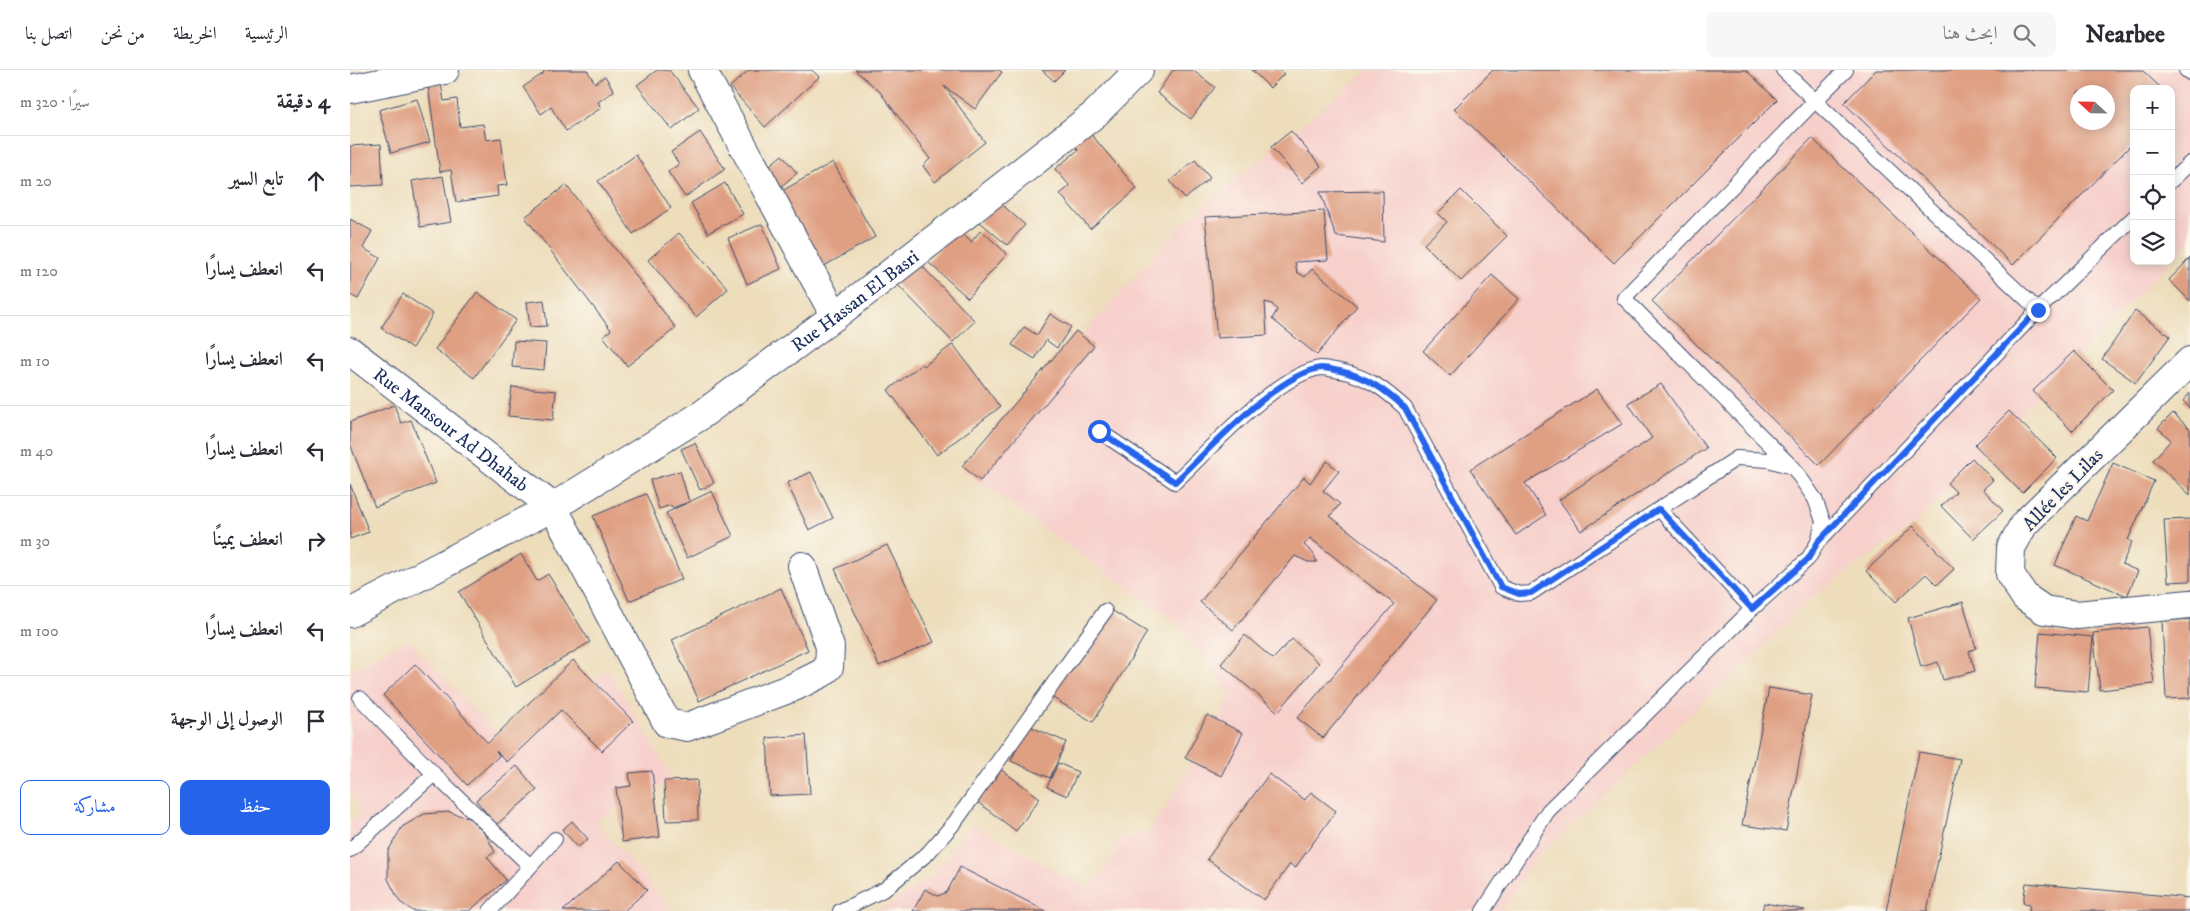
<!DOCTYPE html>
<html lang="ar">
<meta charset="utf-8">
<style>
:root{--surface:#fff;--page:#f7f7f7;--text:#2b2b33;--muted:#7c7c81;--line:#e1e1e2;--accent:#2563eb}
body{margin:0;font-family:"IM FELL DW Pica",Amiri,serif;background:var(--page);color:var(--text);direction:rtl}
.controls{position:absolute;right:15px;top:15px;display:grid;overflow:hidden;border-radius:10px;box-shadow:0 2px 12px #0003}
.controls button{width:45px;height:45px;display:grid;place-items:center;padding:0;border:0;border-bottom:1px solid var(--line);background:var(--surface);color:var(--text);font:25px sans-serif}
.compass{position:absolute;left:1720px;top:15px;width:45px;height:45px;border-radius:50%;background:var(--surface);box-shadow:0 2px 12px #0003;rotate:292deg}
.stop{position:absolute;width:15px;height:15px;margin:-11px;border:4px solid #2563eb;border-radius:50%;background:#fff}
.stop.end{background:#2563eb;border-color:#fff;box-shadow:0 1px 5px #0008}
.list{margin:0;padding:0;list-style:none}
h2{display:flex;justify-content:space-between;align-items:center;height:65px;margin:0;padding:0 20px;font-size:21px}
h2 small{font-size:16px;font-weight:400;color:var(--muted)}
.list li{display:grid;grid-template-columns:32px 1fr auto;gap:15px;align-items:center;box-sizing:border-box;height:90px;padding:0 20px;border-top:1px solid var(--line)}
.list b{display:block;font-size:19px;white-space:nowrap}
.list em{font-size:16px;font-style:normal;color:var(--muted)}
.actions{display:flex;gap:10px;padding:15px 20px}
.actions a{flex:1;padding:11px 0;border:1px solid var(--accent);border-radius:10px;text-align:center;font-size:18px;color:var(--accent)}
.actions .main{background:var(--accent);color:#fff}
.icon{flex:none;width:28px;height:28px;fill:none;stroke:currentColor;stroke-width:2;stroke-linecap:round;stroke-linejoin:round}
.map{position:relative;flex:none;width:1840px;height:841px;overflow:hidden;direction:ltr}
header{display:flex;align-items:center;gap:30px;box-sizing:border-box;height:70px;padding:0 25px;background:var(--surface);border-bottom:1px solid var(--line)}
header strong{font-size:24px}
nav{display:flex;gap:28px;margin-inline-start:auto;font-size:18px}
.search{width:350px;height:45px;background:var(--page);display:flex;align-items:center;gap:12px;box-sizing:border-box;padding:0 18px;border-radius:10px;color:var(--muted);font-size:19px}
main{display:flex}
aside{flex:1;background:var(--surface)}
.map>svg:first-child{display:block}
</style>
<header>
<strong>Nearbee</strong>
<div class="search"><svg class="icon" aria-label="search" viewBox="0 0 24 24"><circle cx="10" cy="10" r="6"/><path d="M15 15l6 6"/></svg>ابحث هنا</div>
<nav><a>الرئيسية</a><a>الخريطة</a><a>من نحن</a><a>اتصل بنا</a></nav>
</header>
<main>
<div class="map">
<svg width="1840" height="841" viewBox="0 0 1840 841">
<rect width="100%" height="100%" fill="#fbf7ec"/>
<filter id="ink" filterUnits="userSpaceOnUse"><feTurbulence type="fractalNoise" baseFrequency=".02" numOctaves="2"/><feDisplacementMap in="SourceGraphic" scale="10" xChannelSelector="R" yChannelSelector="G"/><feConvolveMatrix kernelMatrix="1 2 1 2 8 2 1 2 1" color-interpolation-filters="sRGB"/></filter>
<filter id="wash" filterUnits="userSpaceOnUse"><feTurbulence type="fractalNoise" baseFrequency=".0096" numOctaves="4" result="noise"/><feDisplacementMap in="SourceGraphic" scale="20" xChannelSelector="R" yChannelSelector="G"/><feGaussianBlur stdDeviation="1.12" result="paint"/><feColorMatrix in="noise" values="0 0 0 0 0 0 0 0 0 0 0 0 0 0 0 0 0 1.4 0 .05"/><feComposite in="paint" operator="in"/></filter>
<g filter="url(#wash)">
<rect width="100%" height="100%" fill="#edddbb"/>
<!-- built -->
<path fill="#f7d0cc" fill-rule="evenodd" d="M1019 0H1840V171L1821 190V19H1784V191H1820L1566 453 1460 528 1412 578 1187 787 1151 841H526L542 833 585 802 623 754 737 818 767 785 766 768 798 763 821 729 881 626 827 553 612 400 834 152ZM1728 22H1758V52H1728Z
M57 569 162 679 258 599 323 709 244 751 324 841H0V750L12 745 0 721V603Z"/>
<g id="blocks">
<!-- building -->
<path fill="#df9f82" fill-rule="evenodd" d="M193 0H237L245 13 255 6 264 21 248 32 251 38 216 61 201 37 191 44 173 17 194 3Z
M307 0H319L349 38 322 60 287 15Z
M399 0H462L469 7 415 57 380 17Z
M505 0H649L652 2 625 39 594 16 635 72 585 112 573 96 580 89 530 22Z
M692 0H715L704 11Z
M823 0H842L865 17 841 49 807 23Z
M902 0H930L934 4 920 18Z
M1143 0H1396L1427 30 1264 193 1104 39Z
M1526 0H1792L1812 19H1784V72L1663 195 1494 33ZM1728 22H1758V52H1728Z
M91 13 94 31 107 29 110 57 133 54 136 70 151 68 157 115 147 116 148 126 106 132 101 100 90 102 78 15Z
M67 29 80 72 41 83 29 40Z
M736 58 787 119 740 159 710 124 720 116 705 99 728 80 721 71Z
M941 61 971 96 952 113 921 77Z
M350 62 375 99 335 127 318 102 329 94 321 82Z
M1462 68 1631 228 1469 395 1302 231Z
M31 74 33 115 0 117V76Z
M286 85 321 138 283 164 248 111Z
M432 85 447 103 429 118 414 100Z
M845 90 860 108 835 129 820 111Z
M483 92 525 167 467 200 425 125Z
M93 106 101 152 70 157 62 111Z
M375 113 393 144 358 163 341 133Z
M216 115 326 258 277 296 253 266 261 260 175 147Z
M1111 120 1157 166 1111 211 1074 174 1097 152 1088 143Z
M1033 121 1034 172 986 166 970 122Z
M648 131 675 155 657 175 630 152Z
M974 141 978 190 945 192 947 202 955 207 962 199 1007 236 967 285 922 249 927 240 922 234 915 232 917 265 867 268 855 147Z
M0 149 22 161 13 178 30 188 8 229 0 225Z
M412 154 431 199 397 214 378 168Z
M607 159 621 172 631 160 657 184 618 228 578 192Z
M329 163 378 219 346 247 298 190Z
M1840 188V231L1819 210Z
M566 190 625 251 603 272 544 211Z
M1142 205 1169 229 1100 306 1073 281Z
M127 222 166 250 124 308 85 279Z
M53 224 83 244 62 278 31 258Z
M194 230 197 256 180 257 177 232Z
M1785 241 1820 266 1786 313 1752 289Z
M700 244 721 257 707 278 696 270 685 289 662 275 674 257 687 265Z
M726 261 744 276 630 411 612 396Z
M164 271 196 273 194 300 162 297Z
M603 274 650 337 587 385 538 320 572 294 574 296Z
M1724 281 1763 320 1722 361 1683 321Z
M1311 314 1356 378 1231 461 1209 430 1302 368 1278 333Z
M162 317 206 321 203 350 158 346Z
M1247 319 1272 354 1175 413 1196 445 1166 465 1120 399Z
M1840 323V338L1833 331Z
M44 335 51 353 61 350 86 413 25 437 0 374V352Z
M1659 341 1707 388 1672 423 1625 375Z
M1823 343 1840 359V425L1803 390 1821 370 1808 358Z
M345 373 364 413 350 420 331 379Z
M1622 388 1643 410 1633 419 1653 441 1623 469 1591 436 1606 422 1597 413Z
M977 391 989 401 973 421 990 434 980 446 1087 530 973 668 947 648 1044 534 960 468 954 475 963 483 967 492H958L945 486 883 560 850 532 954 407 960 413Z
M1763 393 1804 411 1778 470 1782 472 1772 494 1788 501 1777 526 1705 495 1726 446 1737 451Z
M330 401 339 432 322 438 321 435 309 439 300 410Z
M461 402 483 448 459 460 437 413Z
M0 414 19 462 0 469Z
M362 421 383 466 337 488 316 443Z
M296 424 332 509 279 531 243 446Z
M1840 449V511L1818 512 1814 450Z
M1563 456 1604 499 1587 515 1576 504 1546 532 1516 501Z
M537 475 584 572 529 596 485 499Z
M171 484 187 511 198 504 240 572 166 617 109 522Z
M431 518 458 580 349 631 322 570Z
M1613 532 1626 578 1619 581 1625 601 1593 610 1588 592 1571 597 1558 548Z
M753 535 797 562 743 652 698 625Z
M1840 549V628L1816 629 1812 551Z
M1797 557 1804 614 1750 620 1743 563Z
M1690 562 1743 567 1738 622 1685 618Z
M895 565 923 589 942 569 969 593 928 642 871 594Z
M223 590 283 651 252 681 211 640 157 692 146 681 149 686 117 715 33 625 65 594 138 673Z
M1419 618 1462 625 1436 761 1392 755Z
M857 645 893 663 871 706 835 688Z
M677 655 716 672 700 708 661 691Z
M456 665 460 724 420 726 417 668Z
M1569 682 1610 689 1577 841H1536Z
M708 693 728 702 717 726 697 717Z
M167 696 187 720 146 755 126 730Z
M650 699 690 728 666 761 626 731Z
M302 701 310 767 272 772 266 718 281 716 279 703Z
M919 704 955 730 961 722 986 741 945 798 940 794 914 830 857 789Z
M347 710 348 750 316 751 314 711Z
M99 742 121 749 136 765 145 782 137 787 156 810 119 841H63L50 832 38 809V781L52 757 74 744Z
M222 751 238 769 228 777 212 760Z
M269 791 297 820 274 841H213Z
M610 797 696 841H563L575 819 588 826 597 822Z
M1676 813 1840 828V841H1679L1680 834 1673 833Z
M1414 833 1455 840 1454 841H1412Z"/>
</g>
</g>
<g filter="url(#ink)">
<use href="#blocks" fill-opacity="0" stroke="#3a496c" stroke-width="1"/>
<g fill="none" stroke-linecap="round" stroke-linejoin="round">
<defs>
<path id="service" d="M1433 0 1465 31 1496 0
M1836 0 1840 3
M1821 111 1840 93
M749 361 825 412C857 382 928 303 971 298 977 298 984 300 990 301 1019 307 1034 319 1055 338L1151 517 1169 524 1181 523 1387 388 1418 390 1443 397 1465 429 1473 451 1468 472 1458 489 1402 539 1198 741 1133 841
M1442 397 1274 228 1465 31 1688 240
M1309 439 1402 539
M1469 471 1688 240 1784 147
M10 628 84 704
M0 780 84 704 180 796
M140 841 205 769
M490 841 535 819 578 783 605 752 755 541"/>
<g id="minor">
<path d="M352 0 485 246"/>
<path d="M0 19 95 0"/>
<path id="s1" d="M0 281 203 437 317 653 337 657 444 617 472 603 479 597 480 577 452 496"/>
<path d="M1840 291 1674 454 1661 478 1660 504 1675 527 1694 540 1727 545 1840 534"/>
<path id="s2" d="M0 543 203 437 350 346 485 246 662 109 745 44 789 0"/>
</g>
</defs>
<!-- service casing -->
<use href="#service" stroke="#3a496c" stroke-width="16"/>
<!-- minor casing -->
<use href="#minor" stroke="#3a496c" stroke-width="30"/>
<!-- service -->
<use href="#service" stroke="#fff" stroke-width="14"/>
<!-- minor -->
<use href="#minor" stroke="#fff" stroke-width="28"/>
</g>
</g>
<g fill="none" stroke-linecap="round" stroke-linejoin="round" filter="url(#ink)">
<!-- route -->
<path stroke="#2563eb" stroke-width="6" d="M749 361 825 412C857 382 928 303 971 298 977 298 984 300 990 301 1017 307 1035 320 1055 338L1151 517 1169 524 1181 523 1309 439 1402 539 1458 489 1468 472 1688 240"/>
</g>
<g text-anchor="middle" stroke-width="4.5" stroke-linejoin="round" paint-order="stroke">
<!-- street labels -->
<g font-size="19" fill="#1b2f5e" stroke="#fbf7ec">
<text dy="7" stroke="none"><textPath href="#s2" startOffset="595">Rue Hassan El Basri</textPath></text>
<text dy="7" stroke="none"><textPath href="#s1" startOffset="128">Rue Mansour Ad Dhahab</textPath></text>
<text transform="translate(1712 419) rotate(-46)" y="7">Allée les Lilas</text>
</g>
</g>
</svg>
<div class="controls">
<button>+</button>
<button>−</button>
<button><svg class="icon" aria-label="locate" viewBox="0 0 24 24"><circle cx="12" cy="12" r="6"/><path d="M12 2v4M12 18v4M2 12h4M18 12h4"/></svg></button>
<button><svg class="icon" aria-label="layers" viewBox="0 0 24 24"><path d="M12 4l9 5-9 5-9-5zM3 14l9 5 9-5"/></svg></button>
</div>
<svg class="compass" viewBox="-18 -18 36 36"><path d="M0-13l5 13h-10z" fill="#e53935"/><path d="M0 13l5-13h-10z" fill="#7c7c81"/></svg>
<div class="stop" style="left:749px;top:361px"></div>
<div class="stop end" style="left:1688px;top:240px"></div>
</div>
<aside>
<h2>4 دقيقة<small>سيرًا · 320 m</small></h2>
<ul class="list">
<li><svg class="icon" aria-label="ahead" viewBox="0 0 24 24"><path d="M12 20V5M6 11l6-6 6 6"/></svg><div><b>تابع السير</b></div><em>20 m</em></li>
<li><svg class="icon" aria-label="left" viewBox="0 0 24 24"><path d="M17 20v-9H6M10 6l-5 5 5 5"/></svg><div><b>انعطف يسارًا</b></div><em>120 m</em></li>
<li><svg class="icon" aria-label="left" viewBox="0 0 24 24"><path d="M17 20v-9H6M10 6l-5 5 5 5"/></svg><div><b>انعطف يسارًا</b></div><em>10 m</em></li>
<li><svg class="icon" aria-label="left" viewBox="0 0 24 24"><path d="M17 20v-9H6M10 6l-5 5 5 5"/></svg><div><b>انعطف يسارًا</b></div><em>40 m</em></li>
<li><svg class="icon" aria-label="right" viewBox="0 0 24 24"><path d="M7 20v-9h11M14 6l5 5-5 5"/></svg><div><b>انعطف يمينًا</b></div><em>30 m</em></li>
<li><svg class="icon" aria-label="left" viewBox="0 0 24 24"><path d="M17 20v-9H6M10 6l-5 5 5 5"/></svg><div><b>انعطف يسارًا</b></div><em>100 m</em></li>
<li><svg class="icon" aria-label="arrive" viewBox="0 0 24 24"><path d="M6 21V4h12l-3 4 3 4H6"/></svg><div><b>الوصول إلى الوجهة</b></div></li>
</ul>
<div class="actions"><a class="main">حفظ</a><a>مشاركة</a></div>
</aside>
</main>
